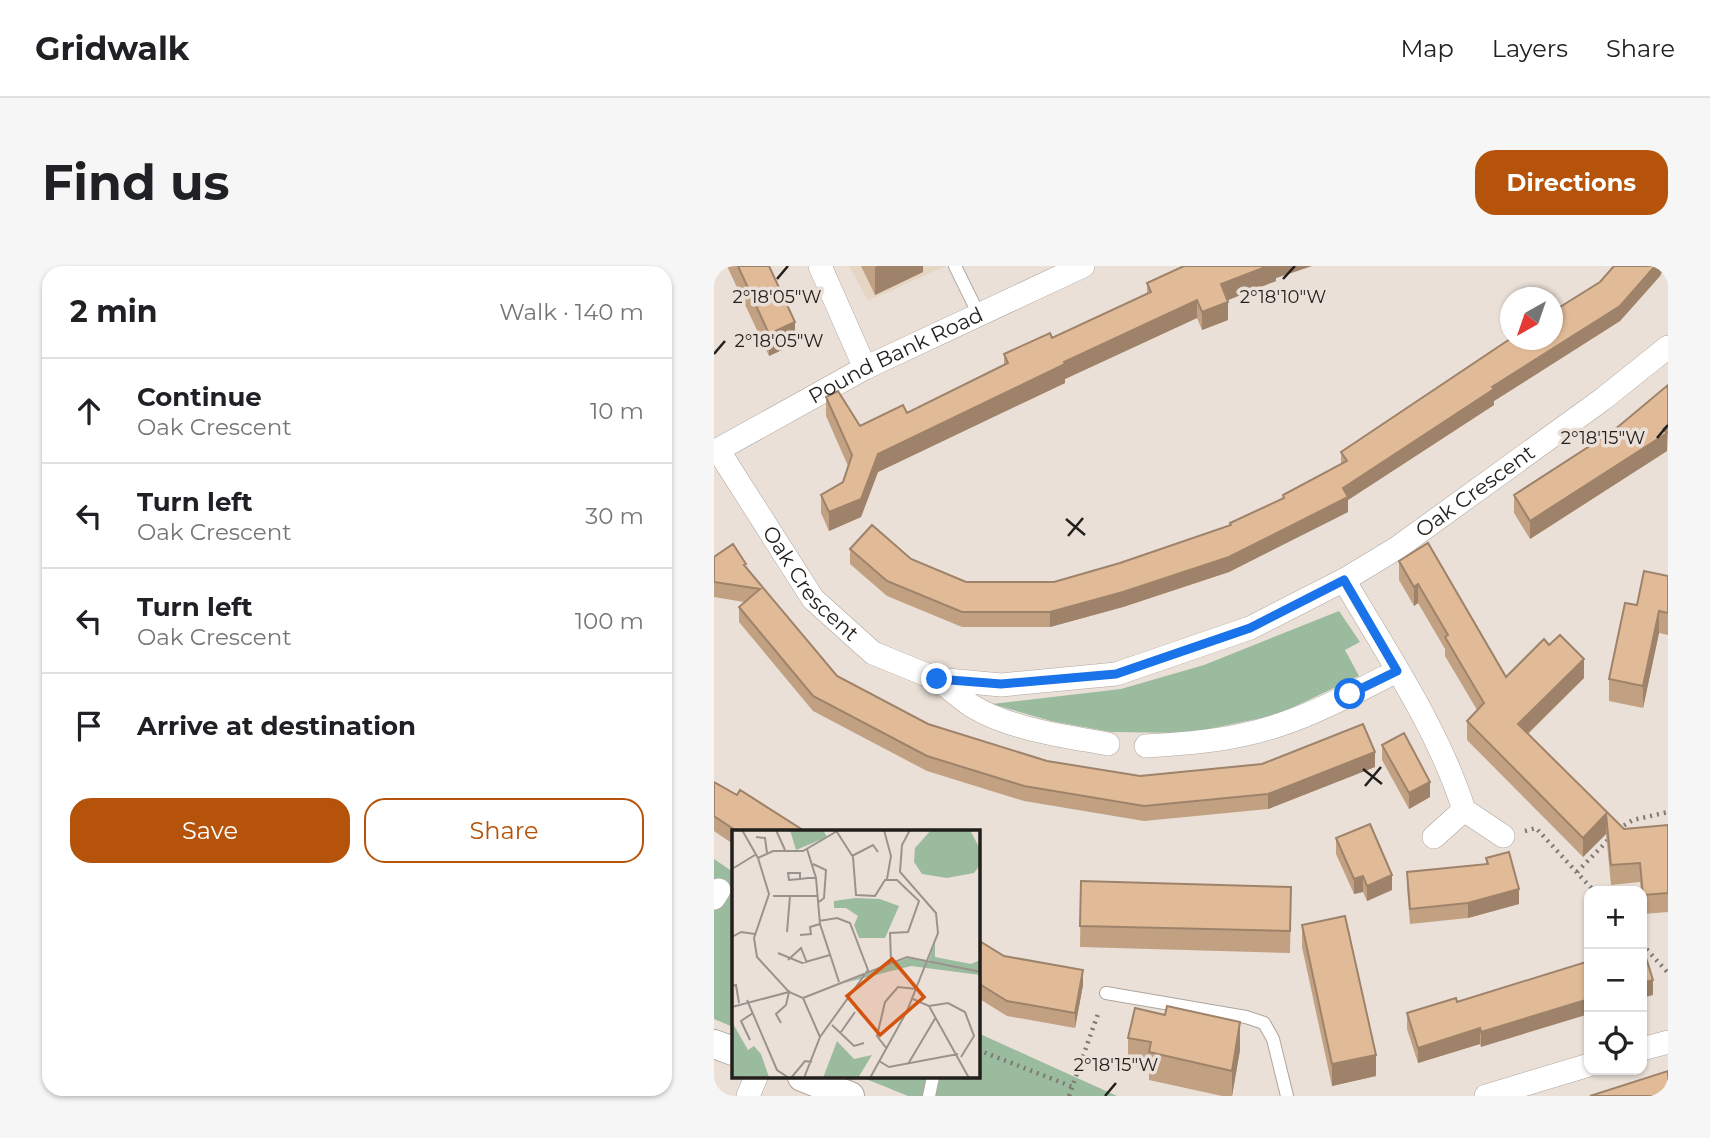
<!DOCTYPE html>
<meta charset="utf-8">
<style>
:root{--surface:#fff;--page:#f6f6f6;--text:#202124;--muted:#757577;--line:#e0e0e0;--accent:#b45309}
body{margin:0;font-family:Montserrat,sans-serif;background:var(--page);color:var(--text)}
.controls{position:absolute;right:21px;bottom:21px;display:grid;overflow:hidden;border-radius:14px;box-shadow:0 2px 5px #0004}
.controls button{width:63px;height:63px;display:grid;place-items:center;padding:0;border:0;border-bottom:2px solid var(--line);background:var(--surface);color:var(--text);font:35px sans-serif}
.compass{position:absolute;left:786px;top:21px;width:63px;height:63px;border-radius:50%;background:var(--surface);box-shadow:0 2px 5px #0004;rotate:220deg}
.stop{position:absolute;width:21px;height:21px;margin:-16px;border:5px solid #1a73e8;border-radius:50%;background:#fff}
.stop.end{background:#1a73e8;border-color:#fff;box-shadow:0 2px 7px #0008}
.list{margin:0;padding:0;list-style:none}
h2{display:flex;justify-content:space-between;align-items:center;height:91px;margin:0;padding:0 28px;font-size:30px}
h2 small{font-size:23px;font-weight:400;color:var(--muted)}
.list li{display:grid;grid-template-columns:46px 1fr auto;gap:21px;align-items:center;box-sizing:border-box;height:105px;padding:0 28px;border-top:2px solid var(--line)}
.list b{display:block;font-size:26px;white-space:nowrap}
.list p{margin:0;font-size:23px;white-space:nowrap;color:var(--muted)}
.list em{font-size:23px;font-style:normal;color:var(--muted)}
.actions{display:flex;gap:14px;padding:21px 28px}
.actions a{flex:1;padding:16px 0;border:2px solid var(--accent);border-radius:21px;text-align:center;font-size:24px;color:var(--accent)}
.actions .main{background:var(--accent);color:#fff}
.icon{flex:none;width:38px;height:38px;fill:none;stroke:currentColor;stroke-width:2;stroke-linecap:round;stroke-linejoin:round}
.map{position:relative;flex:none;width:954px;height:830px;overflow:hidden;border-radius:21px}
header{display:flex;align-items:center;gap:42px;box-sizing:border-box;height:98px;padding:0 35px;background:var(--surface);border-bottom:2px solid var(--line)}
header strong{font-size:33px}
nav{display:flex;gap:38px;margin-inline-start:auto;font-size:24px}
.intro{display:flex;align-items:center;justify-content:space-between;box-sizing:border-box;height:168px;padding:0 42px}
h1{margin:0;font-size:49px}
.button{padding:18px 32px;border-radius:21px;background:var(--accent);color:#fff;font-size:24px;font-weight:700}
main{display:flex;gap:42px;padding:0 42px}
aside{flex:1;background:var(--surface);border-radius:21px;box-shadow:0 2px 5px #0004}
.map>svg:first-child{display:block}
</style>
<header>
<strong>Gridwalk</strong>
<nav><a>Map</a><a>Layers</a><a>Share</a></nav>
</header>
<div class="intro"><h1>Find us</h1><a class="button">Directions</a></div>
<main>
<aside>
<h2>2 min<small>Walk · 140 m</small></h2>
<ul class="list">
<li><svg class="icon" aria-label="ahead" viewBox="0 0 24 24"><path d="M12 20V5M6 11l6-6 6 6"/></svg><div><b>Continue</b><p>Oak Crescent</p></div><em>10 m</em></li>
<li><svg class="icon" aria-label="left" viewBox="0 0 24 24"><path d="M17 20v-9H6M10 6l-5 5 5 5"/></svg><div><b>Turn left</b><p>Oak Crescent</p></div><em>30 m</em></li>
<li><svg class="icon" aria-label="left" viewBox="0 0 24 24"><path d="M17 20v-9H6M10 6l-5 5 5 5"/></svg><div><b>Turn left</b><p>Oak Crescent</p></div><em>100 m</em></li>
<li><svg class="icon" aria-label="arrive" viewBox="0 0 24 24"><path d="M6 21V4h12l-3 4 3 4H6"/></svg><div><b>Arrive at destination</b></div></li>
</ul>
<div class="actions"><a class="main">Save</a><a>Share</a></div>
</aside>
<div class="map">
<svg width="954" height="830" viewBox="0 0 954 830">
<rect width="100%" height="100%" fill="#eae0d8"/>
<!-- commercial -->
<path fill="#e5d6c3" d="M135 0H232L154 35Z"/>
<!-- green -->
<path fill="#9bbb9f" d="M625 345 646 376 631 384 645 410 563 449 474 467 397 466 337 455 278 438 407 423 490 399Z
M0 593 19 606V761L0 753Z
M264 767 403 830H194L147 811H264Z"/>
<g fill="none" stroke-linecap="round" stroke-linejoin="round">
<defs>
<path id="service" d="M241 0 265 49
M392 727 532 751 550 757 559 773 573 830
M215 830 219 811"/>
<g id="minor">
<path d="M106 0 151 102"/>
<path id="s1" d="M4 184 99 333 159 387 223 413 287 419 402 408 536 362 630 314 683 282 889 133 954 81"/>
<path id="s2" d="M0 186 151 102 369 0"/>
<path d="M630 314C673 388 724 462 750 544L789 570"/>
<path d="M223 413C235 422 246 432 258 440 295 463 351 470 394 478"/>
<path d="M432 480C464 478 496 476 528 469 583 458 634 430 683 405"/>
<path d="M720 571 750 544"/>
<path d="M0 632 5 624"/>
<path d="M928 783 954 776"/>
<path d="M34 830 42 811"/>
<path d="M772 830 875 799"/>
</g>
<path id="tertiary" d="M0 778 19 785
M88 811 136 830"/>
</defs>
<!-- service casing -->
<use href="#service" stroke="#aea59d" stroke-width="14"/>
<!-- minor casing -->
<use href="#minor" stroke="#aea59d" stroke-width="24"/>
<!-- tertiary casing -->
<use href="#tertiary" stroke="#aea59d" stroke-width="30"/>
<!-- path -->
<path stroke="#7e7872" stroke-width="4.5" stroke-dasharray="2 5" stroke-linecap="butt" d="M904 563 919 554 954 546
M811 565 822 562 880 625
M863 606 896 572
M928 678 954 707
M264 784 359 821
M355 830 385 745"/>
<!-- service -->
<use href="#service" stroke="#fff" stroke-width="12"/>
<!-- minor -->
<use href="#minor" stroke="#fff" stroke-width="23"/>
<!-- tertiary -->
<use href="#tertiary" stroke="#fff" stroke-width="28"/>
</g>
<!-- wall -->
<path fill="#c2a183" d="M13 0H55L81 78 55 90Z
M147 0H209V6L161 29Z
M469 0H598L562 12V15L513 34 514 54 488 64 483 52 351 113V117L164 206 147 251 115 265 107 247V229L129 216 134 200 112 150V131L146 160 193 147 290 99V88L338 72 433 28V17Z
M946 10 906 55 780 135V139L634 234V246L515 306 409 341 336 361H248L173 330 136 298V283L197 293 252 316H340L406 297 516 260V257L569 233V229L627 198V186Z
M953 178V185L816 273 800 247V229Z
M0 291 32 302 123 410 214 458 333 495 426 510 661 501 554 543 430 555 310 535 213 505 99 445 25 356V341L30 336 0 331Z
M685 295 792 411 870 412 814 468 910 563 954 559V646L929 648 928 625H927L926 616 897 619 892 568 869 591 753 474V455L763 444 731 390V383L704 337 700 340 685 314Z
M954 310V369L945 367 929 442 895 435V413L923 339Z
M668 479 716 531 695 543 668 494Z
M0 516 23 529 92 566H19V578L0 565Z
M622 572 678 624 653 635 649 626 640 628 622 588Z
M772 592 805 638 754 652 696 658 693 621V606L772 598Z
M367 615 577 642 576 687 366 681Z
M588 659 662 810 618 820 588 681Z
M264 674 290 690 369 719 361 762 293 750 264 732Z
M875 695 767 781 766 778 704 797 693 763V747L743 736Z
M414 772 526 784 518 830H508L435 814V803L414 799Z"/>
<!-- shaded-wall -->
<path fill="#9e836a" d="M164 0H209V6L161 29V1Z
M554 0H598L562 12V15L507 37V18Z
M941 0H951L946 10 906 55 780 135V139L634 234V246L515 306 409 341 336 361V346L629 222 778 121Z
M483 34V52L351 113V117L164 206 147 251 115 265V246L164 188 350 96Z
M514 36V54L488 64V46Z
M81 56V78L55 90V68Z
M954 159 953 185 816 273V255Z
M704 318V337L700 340V321Z
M945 345V367L929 442V420Z
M870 393V412L804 477V458Z
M661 486V501L554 543V528Z
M716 516V531L695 543V527Z
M892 548V568L869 591V572Z
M678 609V624L653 635V620Z
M649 610V626L640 628V613Z
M805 623V638L754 652V637Z
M369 704V719L361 762V747Z
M939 714V729L928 732V717Z
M875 733V748L767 781V766Z
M526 756V784L518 830V805Z
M766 762V778L704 797V782Z
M662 789V810L618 820V798Z"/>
<!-- building -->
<path fill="#e1bb98" stroke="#9e836a" stroke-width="2" d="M24 0H55L81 56 55 68Z
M470 0H554L507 18 514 36 488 46 483 34 350 96 351 98 164 188 147 233 115 246 107 229 129 216 138 189 112 131 124 125 146 160 189 139 193 147 294 97 290 88 336 67 338 72 437 26 433 17Z
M900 0H941L906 40 778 121 780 123 629 222 634 231 515 291 409 326 336 346H248L173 315 136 283 158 259 197 293 252 316H340L406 297 517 259 516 257 570 232 569 229 633 195 627 186 796 73 838 74V46L886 16Z
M954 119V159L949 163 953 167 816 255 800 229 899 165Z
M714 277 792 411 830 373 835 379 846 369 870 393 804 458 910 563 954 559V627L929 629 926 597 897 599 892 548 869 572 753 455 770 437 731 371 734 369 704 318 700 321 685 295Z
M19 278 32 298 30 299 123 410 214 458 333 495 426 510 548 498 649 458 661 486 554 528 430 540 310 520 213 490 99 430 25 341 46 323 0 316V291Z
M930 305 954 310V347L945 345 929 420 895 413 911 337 923 339Z
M690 467 716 516 695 527 668 479Z
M0 516 23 529 26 524 92 566H24L0 550Z
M656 558 678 609 653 620 649 610 640 613 622 572Z
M795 586 805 623 754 637 696 643 693 606 774 598 772 592Z
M367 615 577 621 576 665 366 660Z
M631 650 662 789 618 798 588 659Z
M264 674 290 690 369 704 361 747 293 735 264 717Z
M928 679 939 714 928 717Z
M875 695V733L767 766 766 762 704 782 693 747 742 732 743 736Z
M453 740 526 756 518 805 435 786 437 776 414 772 421 742 451 749Z
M954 805V830H876Z"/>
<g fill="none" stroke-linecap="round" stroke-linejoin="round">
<!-- route -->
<path stroke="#1a73e8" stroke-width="9" d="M223 413 287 418 402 408 536 362 630 314 683 405 636 428"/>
</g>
<!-- ticks -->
<path fill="none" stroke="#221f1c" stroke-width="2.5" d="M63 13 74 0M569 13 581 0M0 88 11 75M943 172 954 159M352 253 371 269M354 270 369 252M649 503 668 518M651 520 667 501M391 830 402 817"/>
<g text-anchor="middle" stroke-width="7" stroke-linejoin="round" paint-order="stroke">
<!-- street labels -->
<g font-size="21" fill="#221f1c" stroke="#eae0d8">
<text dy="7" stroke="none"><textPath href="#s2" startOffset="206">Pound Bank Road</textPath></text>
<text dy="7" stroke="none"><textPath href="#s1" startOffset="912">Oak Crescent</textPath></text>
<text dy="7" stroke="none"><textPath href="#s1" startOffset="163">Oak Crescent</textPath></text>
</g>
</g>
<!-- overview -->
<g transform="translate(18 564)">
<rect width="248" height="248" fill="#eae0d8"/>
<path d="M58 0H91L95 7 64 20ZM199 0H238L248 19V35L242 43 215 48 190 44 182 32 183 18ZM123 68 148 69 167 76 153 108H127L122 95 126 86 114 78H102V71ZM203 113V127L239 134 248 130V145L179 136 112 153 176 128 196 132ZM0 192 16 220 22 216 29 224 37 247 0 248ZM105 211 122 229 140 225 126 248H91Z" fill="#9bbb9f"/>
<path fill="none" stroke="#9a938d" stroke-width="2" d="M10 0 26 28M44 0 53 20M152 0 159 26 155 49M105 2 121 27 124 65 143 66 153 50H165L187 71 176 102 158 103 159 132M24 7 33 8 35 23M75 19 84 48 88 94 107 152M120 26 141 15 146 22M81 34 94 40 92 68 87 72M0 39 23 25M68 49V43H56L57 50 68 49 76 48H84M41 66H85M87 91 105 88 118 93 136 140 88 207M55 102 58 66M68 105 79 104 78 97 88 94M0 107 9 102 23 104M46 123 70 133 98 125M56 130 69 118 75 133M0 156 4 155 7 173M71 168 175 127 249 142M181 169 197 176 237 248M15 170 45 240 57 248M197 176 216 173 233 182 242 206 229 227M0 177 57 162 54 175 44 184 49 193M100 195 122 216 132 213M109 202 123 182M18 210 9 191 21 183M155 219 145 206 153 172 166 157 185 159M147 231 157 237 226 224M176 234 204 187M59 248 73 231 80 232M72 248 88 207 71 168 57 162 25 127 22 108 37 64 26 28 41 21H71L107 0M138 248 175 181 206 103 204 83 168 42 170 15 178 0"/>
<path fill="#d4530e" fill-opacity="0.15" stroke="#d4530e" stroke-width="3.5" d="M160 129 192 167 148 205 115 166Z"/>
<rect width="248" height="248" fill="none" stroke="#221f1c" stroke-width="3.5"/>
</g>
<g font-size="18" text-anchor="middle" fill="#221f1c" stroke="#eae0d8" stroke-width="7" stroke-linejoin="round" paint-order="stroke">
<text x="63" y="37">2°18'05"W</text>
<text x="569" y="37">2°18'10"W</text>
<text x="65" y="81">2°18'05"W</text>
<text x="889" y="178">2°18'15"W</text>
<text x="402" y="805">2°18'15"W</text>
</g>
</svg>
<div class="controls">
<button>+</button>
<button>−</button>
<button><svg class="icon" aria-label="locate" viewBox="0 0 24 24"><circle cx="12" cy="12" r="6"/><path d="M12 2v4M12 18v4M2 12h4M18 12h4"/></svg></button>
</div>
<svg class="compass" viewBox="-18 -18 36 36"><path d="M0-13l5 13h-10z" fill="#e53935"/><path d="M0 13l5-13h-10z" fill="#757577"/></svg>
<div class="stop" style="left:636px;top:428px"></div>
<div class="stop end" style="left:223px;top:413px"></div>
</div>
</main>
